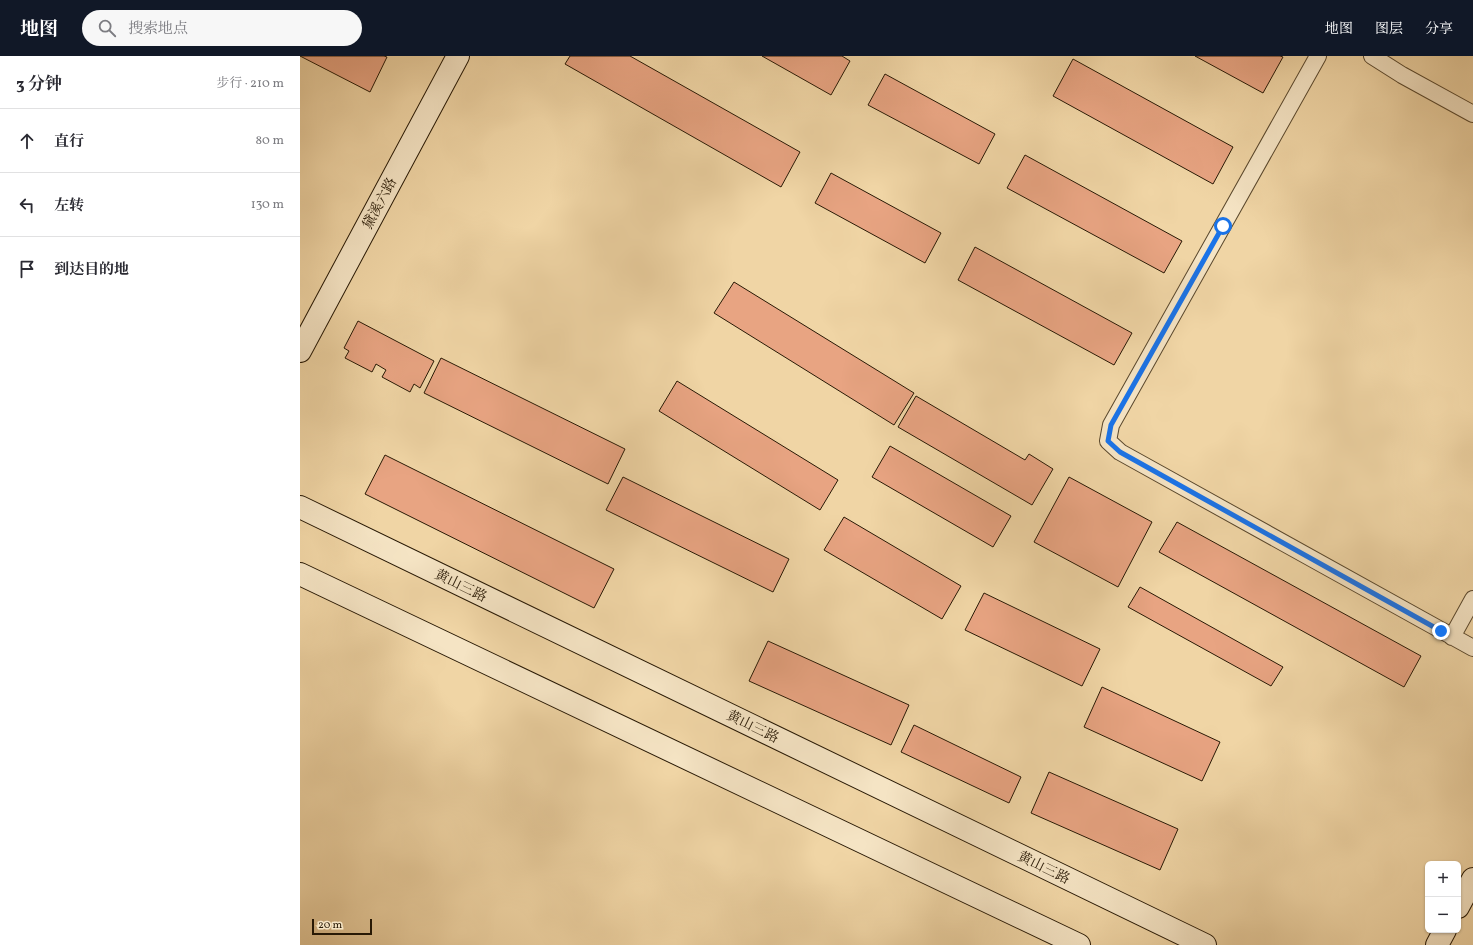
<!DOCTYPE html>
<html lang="zh">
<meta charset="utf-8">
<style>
:root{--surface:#fff;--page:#f7f7f7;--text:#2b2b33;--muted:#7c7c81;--line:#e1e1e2;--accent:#111827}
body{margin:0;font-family:Vollkorn,"Noto Serif SC",serif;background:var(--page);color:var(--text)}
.controls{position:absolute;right:12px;bottom:12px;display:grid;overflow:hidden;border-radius:6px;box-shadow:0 1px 3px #0004}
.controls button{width:36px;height:36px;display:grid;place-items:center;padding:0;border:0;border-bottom:1px solid var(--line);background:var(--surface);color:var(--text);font:20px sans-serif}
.scale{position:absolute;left:12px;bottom:10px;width:60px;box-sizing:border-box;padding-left:4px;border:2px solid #281905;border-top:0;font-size:11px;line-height:14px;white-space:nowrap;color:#281905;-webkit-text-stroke:3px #f5e4c4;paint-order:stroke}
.stop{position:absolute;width:12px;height:12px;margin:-9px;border:3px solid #1a73e8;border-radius:50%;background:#fff}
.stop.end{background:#1a73e8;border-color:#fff;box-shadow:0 1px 4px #0008}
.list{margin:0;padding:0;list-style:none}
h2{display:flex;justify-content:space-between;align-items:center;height:52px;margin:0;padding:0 16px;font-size:17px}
h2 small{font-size:13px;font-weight:400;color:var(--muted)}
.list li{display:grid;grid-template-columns:26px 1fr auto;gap:12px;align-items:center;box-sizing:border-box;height:64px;padding:0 16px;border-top:1px solid var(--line)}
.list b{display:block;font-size:15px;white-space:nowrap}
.list em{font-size:13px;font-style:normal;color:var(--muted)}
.icon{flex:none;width:22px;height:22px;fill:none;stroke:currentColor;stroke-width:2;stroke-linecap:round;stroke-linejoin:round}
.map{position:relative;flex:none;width:1173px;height:889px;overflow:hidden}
header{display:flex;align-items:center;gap:24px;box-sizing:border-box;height:56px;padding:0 20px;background:var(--accent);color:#fff}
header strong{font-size:19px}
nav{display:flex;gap:22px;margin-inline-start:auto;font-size:14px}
.search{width:280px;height:36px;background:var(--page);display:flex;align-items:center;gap:10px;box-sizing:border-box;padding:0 14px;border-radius:22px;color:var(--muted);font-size:15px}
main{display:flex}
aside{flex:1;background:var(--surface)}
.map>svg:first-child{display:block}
</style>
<header>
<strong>地图</strong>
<div class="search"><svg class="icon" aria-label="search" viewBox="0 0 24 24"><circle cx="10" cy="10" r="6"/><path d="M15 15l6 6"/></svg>搜索地点</div>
<nav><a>地图</a><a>图层</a><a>分享</a></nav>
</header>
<main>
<aside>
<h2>3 分钟<small>步行 · 210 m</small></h2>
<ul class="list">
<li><svg class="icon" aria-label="ahead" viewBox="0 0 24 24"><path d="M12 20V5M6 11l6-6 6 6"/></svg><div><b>直行</b></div><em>80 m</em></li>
<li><svg class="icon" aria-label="left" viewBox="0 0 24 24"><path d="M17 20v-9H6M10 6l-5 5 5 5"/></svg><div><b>左转</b></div><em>130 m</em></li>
<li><svg class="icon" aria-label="arrive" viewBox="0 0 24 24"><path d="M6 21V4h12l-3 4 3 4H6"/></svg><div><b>到达目的地</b></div></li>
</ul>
</aside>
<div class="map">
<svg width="1173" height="889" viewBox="0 0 1173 889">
<rect width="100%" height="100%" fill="#f0d5a5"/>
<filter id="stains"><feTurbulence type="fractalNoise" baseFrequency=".005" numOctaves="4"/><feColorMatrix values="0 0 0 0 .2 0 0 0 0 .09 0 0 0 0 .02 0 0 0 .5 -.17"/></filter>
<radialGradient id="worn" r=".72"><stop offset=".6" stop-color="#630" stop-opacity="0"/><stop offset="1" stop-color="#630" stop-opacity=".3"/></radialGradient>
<!-- building -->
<path fill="#e8a482" stroke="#281905" d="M0 0H84L87 1 70 36Z
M270 0H330L500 96 481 131 265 8Z
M462 0H542L550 5 531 39Z
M895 0H980L983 1 963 37Z
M773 3 933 91 913 128 753 40Z
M585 18 695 78 679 108 568 49Z
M725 99 882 185 864 217 707 132Z
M531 117 641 177 625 207 515 147Z
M675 191 832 277 814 309 658 224Z
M434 226 614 337 594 369 414 257Z
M58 265 134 305 120 332 114 328 110 336 82 321 86 314 76 308 72 316 45 302 49 295 44 292Z
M141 302 325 393 308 428 124 337Z
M377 325 538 424 520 454 359 355Z
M616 340 725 404 729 398 753 413 732 449 598 371Z
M590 390 711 460 693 491 572 421Z
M85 399 314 513 294 552 65 438Z
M323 421 489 503 473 536 306 454Z
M769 421 852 466 818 531 734 486Z
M544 461 661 530 642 563 524 494Z
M877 466 1121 600 1104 631 859 496Z
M840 531 983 611 971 630 828 551Z
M684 537 800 593 782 630 665 574Z
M468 585 609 649 591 689 449 625Z
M802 631 920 686 902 725 784 671Z
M614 669 721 721 709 747 601 696Z
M749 716 878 773 860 814 731 757Z"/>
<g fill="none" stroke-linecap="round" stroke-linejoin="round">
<defs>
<path id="street" d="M1018 0 811 369 808 385 820 396 1173 592
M1072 0 1102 19 1173 58
M1152 581 1173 543"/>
<path id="secondary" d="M0 295 158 0
M0 451 905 889
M0 518 779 889
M1158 851 1173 823
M1137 889 1145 874"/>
</defs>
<!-- street casing -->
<use href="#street" stroke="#5a482d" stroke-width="18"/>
<!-- secondary casing -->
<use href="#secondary" stroke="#281905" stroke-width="24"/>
<!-- street -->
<use href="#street" stroke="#f5e4c4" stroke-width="16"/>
<!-- secondary -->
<use href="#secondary" stroke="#f5e4c4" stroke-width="22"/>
</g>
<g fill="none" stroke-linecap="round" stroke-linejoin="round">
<!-- route -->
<path stroke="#1a73e8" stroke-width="5" d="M923 170 811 369 808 385 820 396 1141 575"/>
</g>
<g text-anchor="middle" stroke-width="3" stroke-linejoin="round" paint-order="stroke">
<!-- street labels -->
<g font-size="14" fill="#281905" stroke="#f5e4c4">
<text transform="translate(79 147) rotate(-62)" y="5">黛溪六路</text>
<text transform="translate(161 529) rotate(26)" y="5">黄山三路</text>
<text transform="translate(453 670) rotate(26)" y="5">黄山三路</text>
<text transform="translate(744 811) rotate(26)" y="5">黄山三路</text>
</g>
</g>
<rect width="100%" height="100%" filter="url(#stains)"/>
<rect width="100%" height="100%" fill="url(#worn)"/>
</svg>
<div class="controls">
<button>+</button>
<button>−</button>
</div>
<div class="scale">20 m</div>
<div class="stop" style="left:923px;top:170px"></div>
<div class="stop end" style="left:1141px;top:575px"></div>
</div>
</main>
